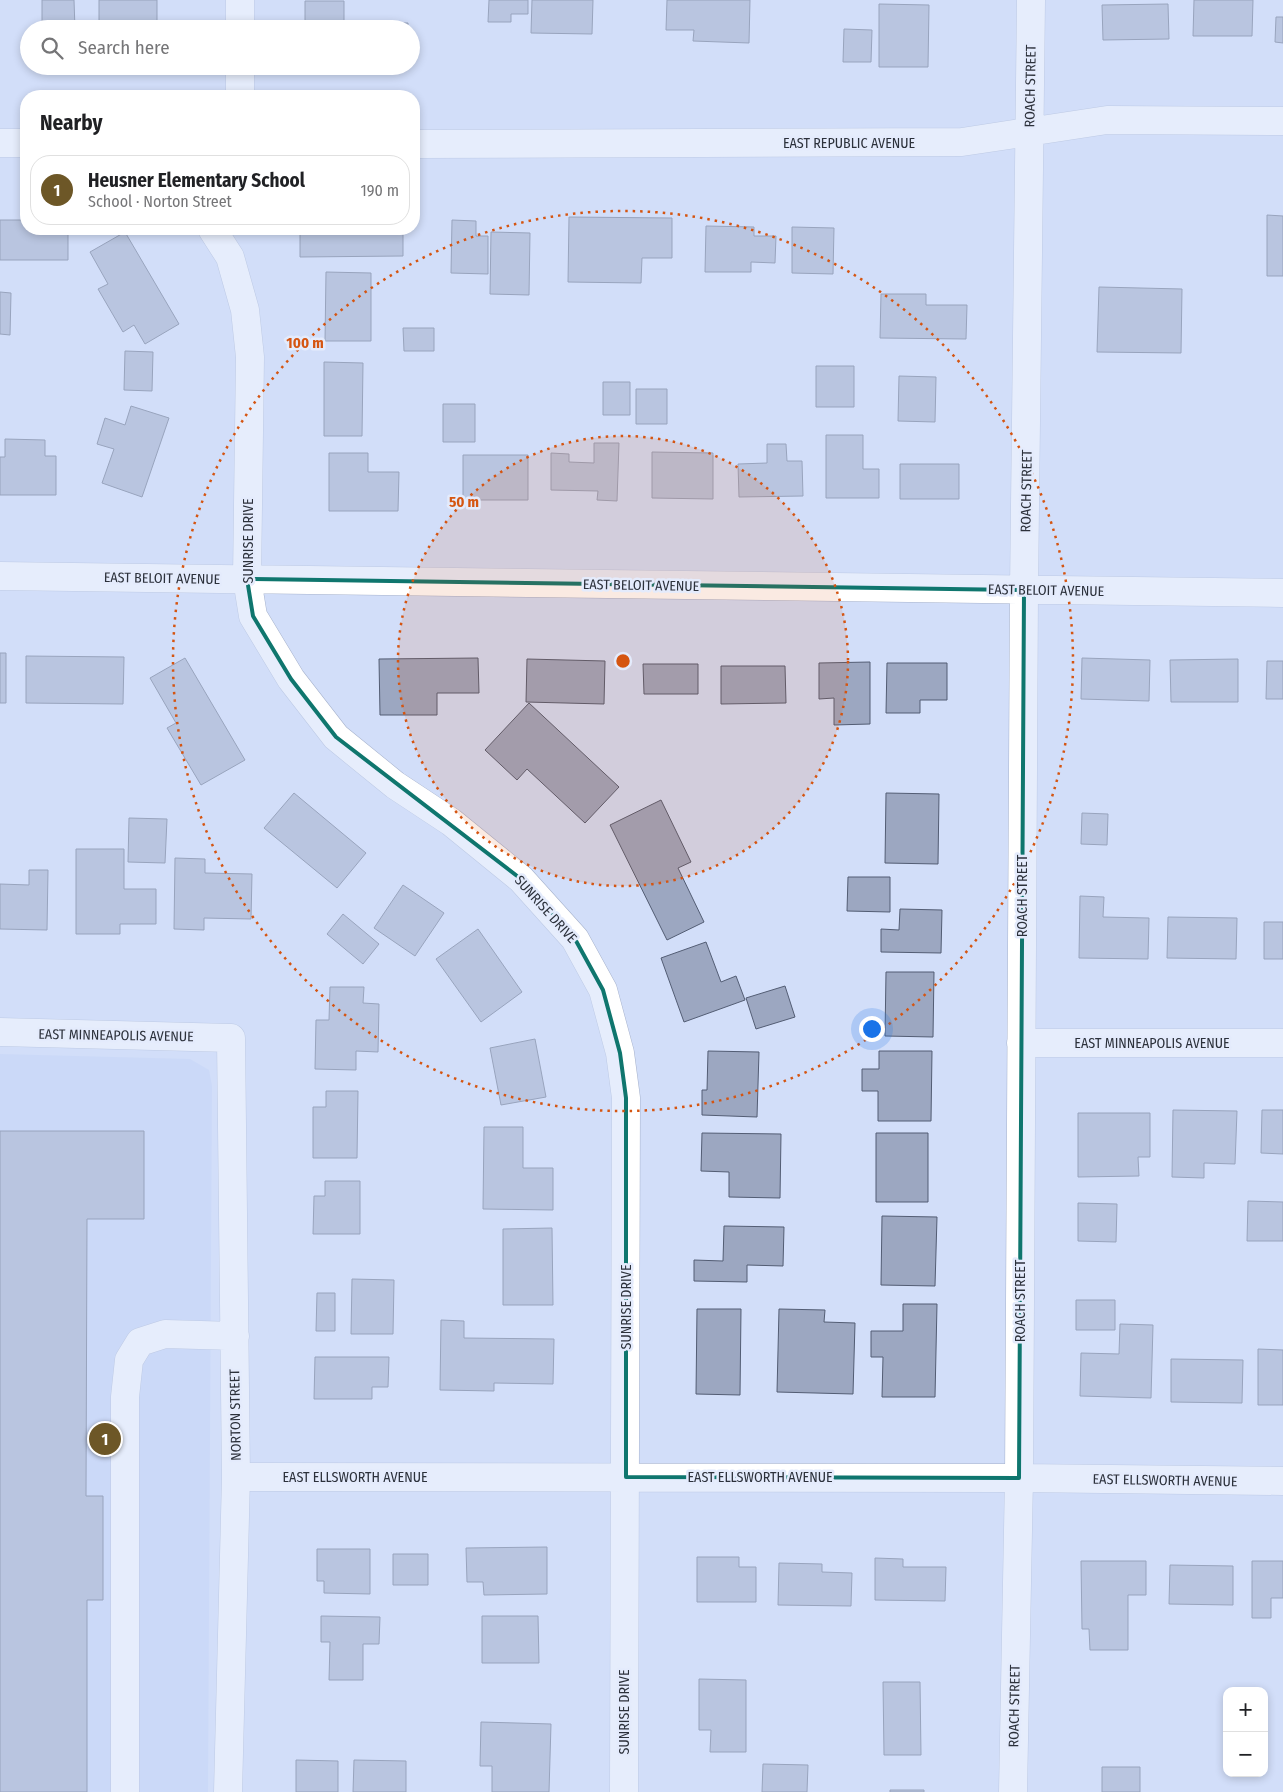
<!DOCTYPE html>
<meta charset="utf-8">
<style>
:root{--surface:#fff;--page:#f6f6f6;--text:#202124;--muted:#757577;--line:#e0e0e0;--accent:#6d5727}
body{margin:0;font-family:"Fira Sans Condensed",sans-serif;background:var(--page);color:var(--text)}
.controls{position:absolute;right:15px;bottom:15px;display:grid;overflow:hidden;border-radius:10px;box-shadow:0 2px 8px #0003}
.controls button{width:45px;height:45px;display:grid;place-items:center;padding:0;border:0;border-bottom:1px solid var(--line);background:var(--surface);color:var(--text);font:25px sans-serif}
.you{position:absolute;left:871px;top:1028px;width:18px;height:18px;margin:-12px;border:4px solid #fff;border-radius:50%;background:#1a73e8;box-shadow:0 0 0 8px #1a73e833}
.badge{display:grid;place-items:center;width:32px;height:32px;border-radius:50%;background:var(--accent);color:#fff;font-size:16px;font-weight:700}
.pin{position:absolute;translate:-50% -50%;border:2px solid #fff;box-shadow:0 1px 5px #0006}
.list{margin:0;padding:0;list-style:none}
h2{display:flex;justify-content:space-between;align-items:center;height:65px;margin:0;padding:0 20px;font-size:21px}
h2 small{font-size:16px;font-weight:400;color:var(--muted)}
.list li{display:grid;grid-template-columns:32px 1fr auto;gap:15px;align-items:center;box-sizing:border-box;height:70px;margin:0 10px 10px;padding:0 10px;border:1px solid var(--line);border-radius:20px}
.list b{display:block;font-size:19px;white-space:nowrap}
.list p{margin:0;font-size:16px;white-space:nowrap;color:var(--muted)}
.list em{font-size:16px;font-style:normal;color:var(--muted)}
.icon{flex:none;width:28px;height:28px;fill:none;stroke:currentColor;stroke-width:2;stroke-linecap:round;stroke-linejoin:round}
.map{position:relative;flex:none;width:1283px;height:1792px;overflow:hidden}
.search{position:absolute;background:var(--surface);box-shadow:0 2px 8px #0003;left:20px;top:20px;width:400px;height:55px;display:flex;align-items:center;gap:12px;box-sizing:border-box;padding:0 18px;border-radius:28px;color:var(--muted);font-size:19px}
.panel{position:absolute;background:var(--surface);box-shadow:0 2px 8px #0003;left:20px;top:90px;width:400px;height:145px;border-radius:20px}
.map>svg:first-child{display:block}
</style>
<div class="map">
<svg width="1283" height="1792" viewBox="0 0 1283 1792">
<rect width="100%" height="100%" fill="#d2def9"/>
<!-- built -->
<path fill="#c4d3f5" d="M0 1054 190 1059 209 1070 212 1086 208 1792H0Z"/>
<!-- building -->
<path fill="#9ca7c1" stroke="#535d74" d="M42 0H74L75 29H42Z
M99 0H157V29H99Z
M489 0H528V14H511V22H488Z
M532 0H593L592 34 531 33Z
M667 0H750L749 43 693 41 694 30H666Z
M1194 0H1253L1252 36H1193Z
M305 1H344V22L408 23V29H305Z
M879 4 929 5 928 67H879Z
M1168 4 1169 39 1103 40 1102 5Z
M1276 17H1283V43L1275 42Z
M844 29 872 30 871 62H843Z
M330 66H408V69L329 68Z
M1267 215 1283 216V276H1267Z
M569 217 672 218V258H642L641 283 568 282Z
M0 220H26V229H68V260H0Z
M452 220 476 221V236H488V274L451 273Z
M706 226 754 227V236H776L775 263 751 262V272H705Z
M792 227 834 228 833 274 792 273Z
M300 229H403V256L300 257Z
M125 232 179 324 145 344 134 325 123 332 98 289 108 284 90 252Z
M491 232 530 233 529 295 490 294Z
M326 272 371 273V341H325Z
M1099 287 1182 289 1181 353 1097 352Z
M0 292 11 293 10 335 0 334Z
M881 294H926V305H967L966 339 880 338Z
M403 328H434V351H404Z
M125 351 153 352 152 391 124 390Z
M324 362 363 363 362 436H324Z
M816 366H854V407H816Z
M899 376 936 377 935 422 898 421Z
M603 382H630V415H603Z
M636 389H667V424H636Z
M443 404H475V442H443Z
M131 406 169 418 142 497 102 483 114 449 97 444 105 418 125 425Z
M826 435H863V469H879V498H826Z
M5 439 45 440V456H56V495H0V457H5Z
M594 443H619L617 501 597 500 598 491 551 490V453L569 454V462L594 463Z
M767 444H786L787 461H802L803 496 739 497 738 464 767 463Z
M652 452 713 453V499L652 498Z
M329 453H368V472H399L398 511H329Z
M463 455H528V500H463Z
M900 464H959V499H900Z
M0 653H6V703H0Z
M26 656 124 657 123 704 26 703Z
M185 658 245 760 201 785 167 728 176 723 150 678Z
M478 658 479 693H437V715H380L379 659Z
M1082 658 1150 660 1149 701 1081 699Z
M527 659 605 661 604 704 526 702Z
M1238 659V702H1171L1170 660Z
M1267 661H1283V699H1266Z
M870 662V724L834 725V698L819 699V663Z
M887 663H947V700H920V713H886Z
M643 664H698V694H644Z
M721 666H785L786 703 721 704Z
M529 703 619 787 585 823 527 769 517 780 485 750Z
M294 793 366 853 337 888 264 828Z
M886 793 939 794 938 864 885 863Z
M661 800 691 862 678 868 704 922 667 940 610 825Z
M1082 813 1108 814 1107 845 1081 844Z
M129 818 167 819 165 863 128 862Z
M76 849H124V889H156V924H120V934H76Z
M175 858 205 859V873L252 874 251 919 204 918V930L174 929Z
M29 870H48L47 930 0 929V884L29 885Z
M848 877H890V912L847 911Z
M403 885 444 913 415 956 374 928Z
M1080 896 1104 897 1103 917 1149 918 1148 959 1079 958Z
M900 909 942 910 941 953 881 952V929L899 930Z
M343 914 379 944 363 964 327 934Z
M1168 917 1237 918 1236 959 1167 958Z
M1264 922H1283V959H1264Z
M478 929 522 992 481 1022 436 959Z
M706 942 721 982 736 976 745 1000 684 1022 661 958Z
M886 972H934L933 1037 885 1036Z
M785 986 795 1017 756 1029 746 998Z
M330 987H364L363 1003 379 1004 378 1052 356 1051V1070L315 1069 316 1020H329Z
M535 1039 546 1097 501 1105 490 1048Z
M708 1051 759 1052 757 1117 702 1115V1090H707Z
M879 1051H932L931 1121H878V1091H862V1069H879Z
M326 1091H358L357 1158H313V1107H326Z
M1173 1110 1237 1111 1235 1164 1204 1163V1178L1172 1177Z
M1262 1110H1283V1154L1261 1153Z
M1078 1113H1150V1157H1138L1139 1176 1078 1177Z
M484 1127H523V1168H553V1210L483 1209Z
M0 1131H144V1219H87L86 1496H103V1600H87V1792H0Z
M702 1133 781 1134 780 1198 729 1197V1172L701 1171Z
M876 1133H928V1202H876Z
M325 1181H360V1234H313L314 1196H325Z
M1248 1201 1283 1202V1241H1247Z
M1078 1203 1117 1204 1116 1242 1078 1241Z
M882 1216 937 1217 935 1286 881 1285Z
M724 1226 784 1227 783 1266 747 1265V1282L694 1281V1260L723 1261Z
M552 1228 553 1305H503V1229Z
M352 1279 394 1280 393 1334H351Z
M317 1293H335V1331H316Z
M1076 1300H1115V1330H1076Z
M903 1304H937L935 1397H882L883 1357H871V1331H903Z
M697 1309H741L740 1395 696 1394Z
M779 1309 825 1310 824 1322 855 1323 853 1394 777 1392Z
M441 1320 464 1321V1338L554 1339 553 1384 494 1383V1391L440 1390Z
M1120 1324 1153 1325 1151 1398 1080 1396 1081 1353 1119 1354Z
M1258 1349 1283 1350V1405H1258Z
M315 1357H389L388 1387H372V1399H314Z
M1171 1359 1243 1360 1242 1403 1171 1402Z
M547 1547V1594L484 1595 483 1582H467L466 1548Z
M317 1549H370V1594L324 1593V1581H317Z
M393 1554H428V1585H393Z
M697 1557H739V1567H756V1602H697Z
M875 1558 903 1559V1567H946L945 1601 875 1600Z
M1081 1561H1146V1595H1128V1650H1090L1089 1629H1082Z
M1252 1561H1283V1598H1271V1618H1252Z
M779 1563 822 1564V1572L852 1573 851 1606 778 1605Z
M1170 1565 1233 1566V1605L1169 1604Z
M321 1616 380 1617 379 1644H363V1680H329L330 1642H321Z
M482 1616H538L539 1663H482Z
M699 1679 746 1680V1752H710L711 1730H699Z
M883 1682H920L921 1755H884Z
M481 1722 551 1724 549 1792H492V1766H480Z
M296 1760 338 1761V1792H296Z
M354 1760 406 1761V1792H353Z
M763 1764 808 1765 807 1792H762Z
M1102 1767H1140V1792H1102Z
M890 1790H924V1792H890Z"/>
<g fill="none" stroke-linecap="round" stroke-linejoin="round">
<defs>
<path id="minor" d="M240 0V29
M240 66V96
M0 143H26
M414 144 962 142 1107 120 1283 121
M212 229 230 257 245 310 250 357 247 579 253 616 291 679 336 737 395 785 451 822 521 879 575 939 603 990 620 1053 626 1098 624 1792
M0 576 1283 593
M0 1032 231 1038 236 1477 228 1792
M1021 1043H1283
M236 1477 1019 1478 1283 1481
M125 1792V1397L129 1360 140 1342 165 1334 235 1336
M1013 1792 1019 1478 1024 590 1031 0"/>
</defs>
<!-- minor casing -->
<use href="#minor" stroke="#a6b2cc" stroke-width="29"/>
<!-- minor -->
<use href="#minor" stroke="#fff" stroke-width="28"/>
</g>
<!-- marked area -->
<path d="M0 0H1283V1792H0ZM247 579 1024 590 1019 1478 626 1477V1098L620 1053 603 990 575 939 521 879 336 737 291 679 253 616Z" fill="#d2def9" fill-opacity=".55" fill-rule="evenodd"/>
<path fill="none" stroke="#0f766e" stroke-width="4" stroke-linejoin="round" d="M247 579 1024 590 1019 1478 626 1477V1098L620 1053 603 990 575 939 521 879 336 737 291 679 253 616Z"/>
<!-- distance rings -->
<circle cx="623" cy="661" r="225" fill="#d55511" fill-opacity=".12"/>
<g fill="none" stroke="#d55511" stroke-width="2.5" stroke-dasharray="2.5 5">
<circle cx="623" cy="661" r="225"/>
<circle cx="623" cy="661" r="450"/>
</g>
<g text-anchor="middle" stroke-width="5" stroke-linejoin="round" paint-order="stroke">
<!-- street labels -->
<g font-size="14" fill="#2c313b" stroke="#e4ebfc">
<text transform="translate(1030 86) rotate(-89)" y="5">ROACH STREET</text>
<text x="849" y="148">EAST REPUBLIC AVENUE</text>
<text transform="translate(1026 491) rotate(-89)" y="5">ROACH STREET</text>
<text transform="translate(248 541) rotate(-90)" y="5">SUNRISE DRIVE</text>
<text transform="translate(162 578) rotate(1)" y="5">EAST BELOIT AVENUE</text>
<text transform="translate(641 585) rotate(1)" y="5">EAST BELOIT AVENUE</text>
<text transform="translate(1046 590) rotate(1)" y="5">EAST BELOIT AVENUE</text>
<text transform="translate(1022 896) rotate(-90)" y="5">ROACH STREET</text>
<text transform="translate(546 909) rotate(48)" y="5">SUNRISE DRIVE</text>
<text transform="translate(116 1035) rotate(1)" y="5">EAST MINNEAPOLIS AVENUE</text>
<text x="1152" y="1048">EAST MINNEAPOLIS AVENUE</text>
<text transform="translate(1020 1301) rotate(-90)" y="5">ROACH STREET</text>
<text transform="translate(626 1307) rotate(-90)" y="5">SUNRISE DRIVE</text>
<text transform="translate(235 1415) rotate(-91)" y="5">NORTON STREET</text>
<text x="355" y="1482">EAST ELLSWORTH AVENUE</text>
<text x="760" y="1482">EAST ELLSWORTH AVENUE</text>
<text transform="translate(1165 1480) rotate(1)" y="5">EAST ELLSWORTH AVENUE</text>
<text transform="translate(1014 1706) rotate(-89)" y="5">ROACH STREET</text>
<text transform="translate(624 1712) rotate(-90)" y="5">SUNRISE DRIVE</text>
</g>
</g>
<circle cx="623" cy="661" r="8" fill="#d55511" stroke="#e4ebfc" stroke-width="2.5"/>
<g font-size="15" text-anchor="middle" font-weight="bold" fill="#d55511" stroke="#e4ebfc" stroke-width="5" stroke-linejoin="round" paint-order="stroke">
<text x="305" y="348">100 m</text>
<text x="464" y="507">50 m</text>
</g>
</svg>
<div class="controls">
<button>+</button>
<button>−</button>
</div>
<div class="you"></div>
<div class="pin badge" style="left:105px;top:1439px">1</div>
<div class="search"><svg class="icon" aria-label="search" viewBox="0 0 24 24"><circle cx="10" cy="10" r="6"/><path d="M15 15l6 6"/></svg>Search here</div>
<section class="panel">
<h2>Nearby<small></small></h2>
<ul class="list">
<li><span class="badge">1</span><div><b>Heusner Elementary School</b><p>School · Norton Street</p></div><em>190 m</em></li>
</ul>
</section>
</div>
